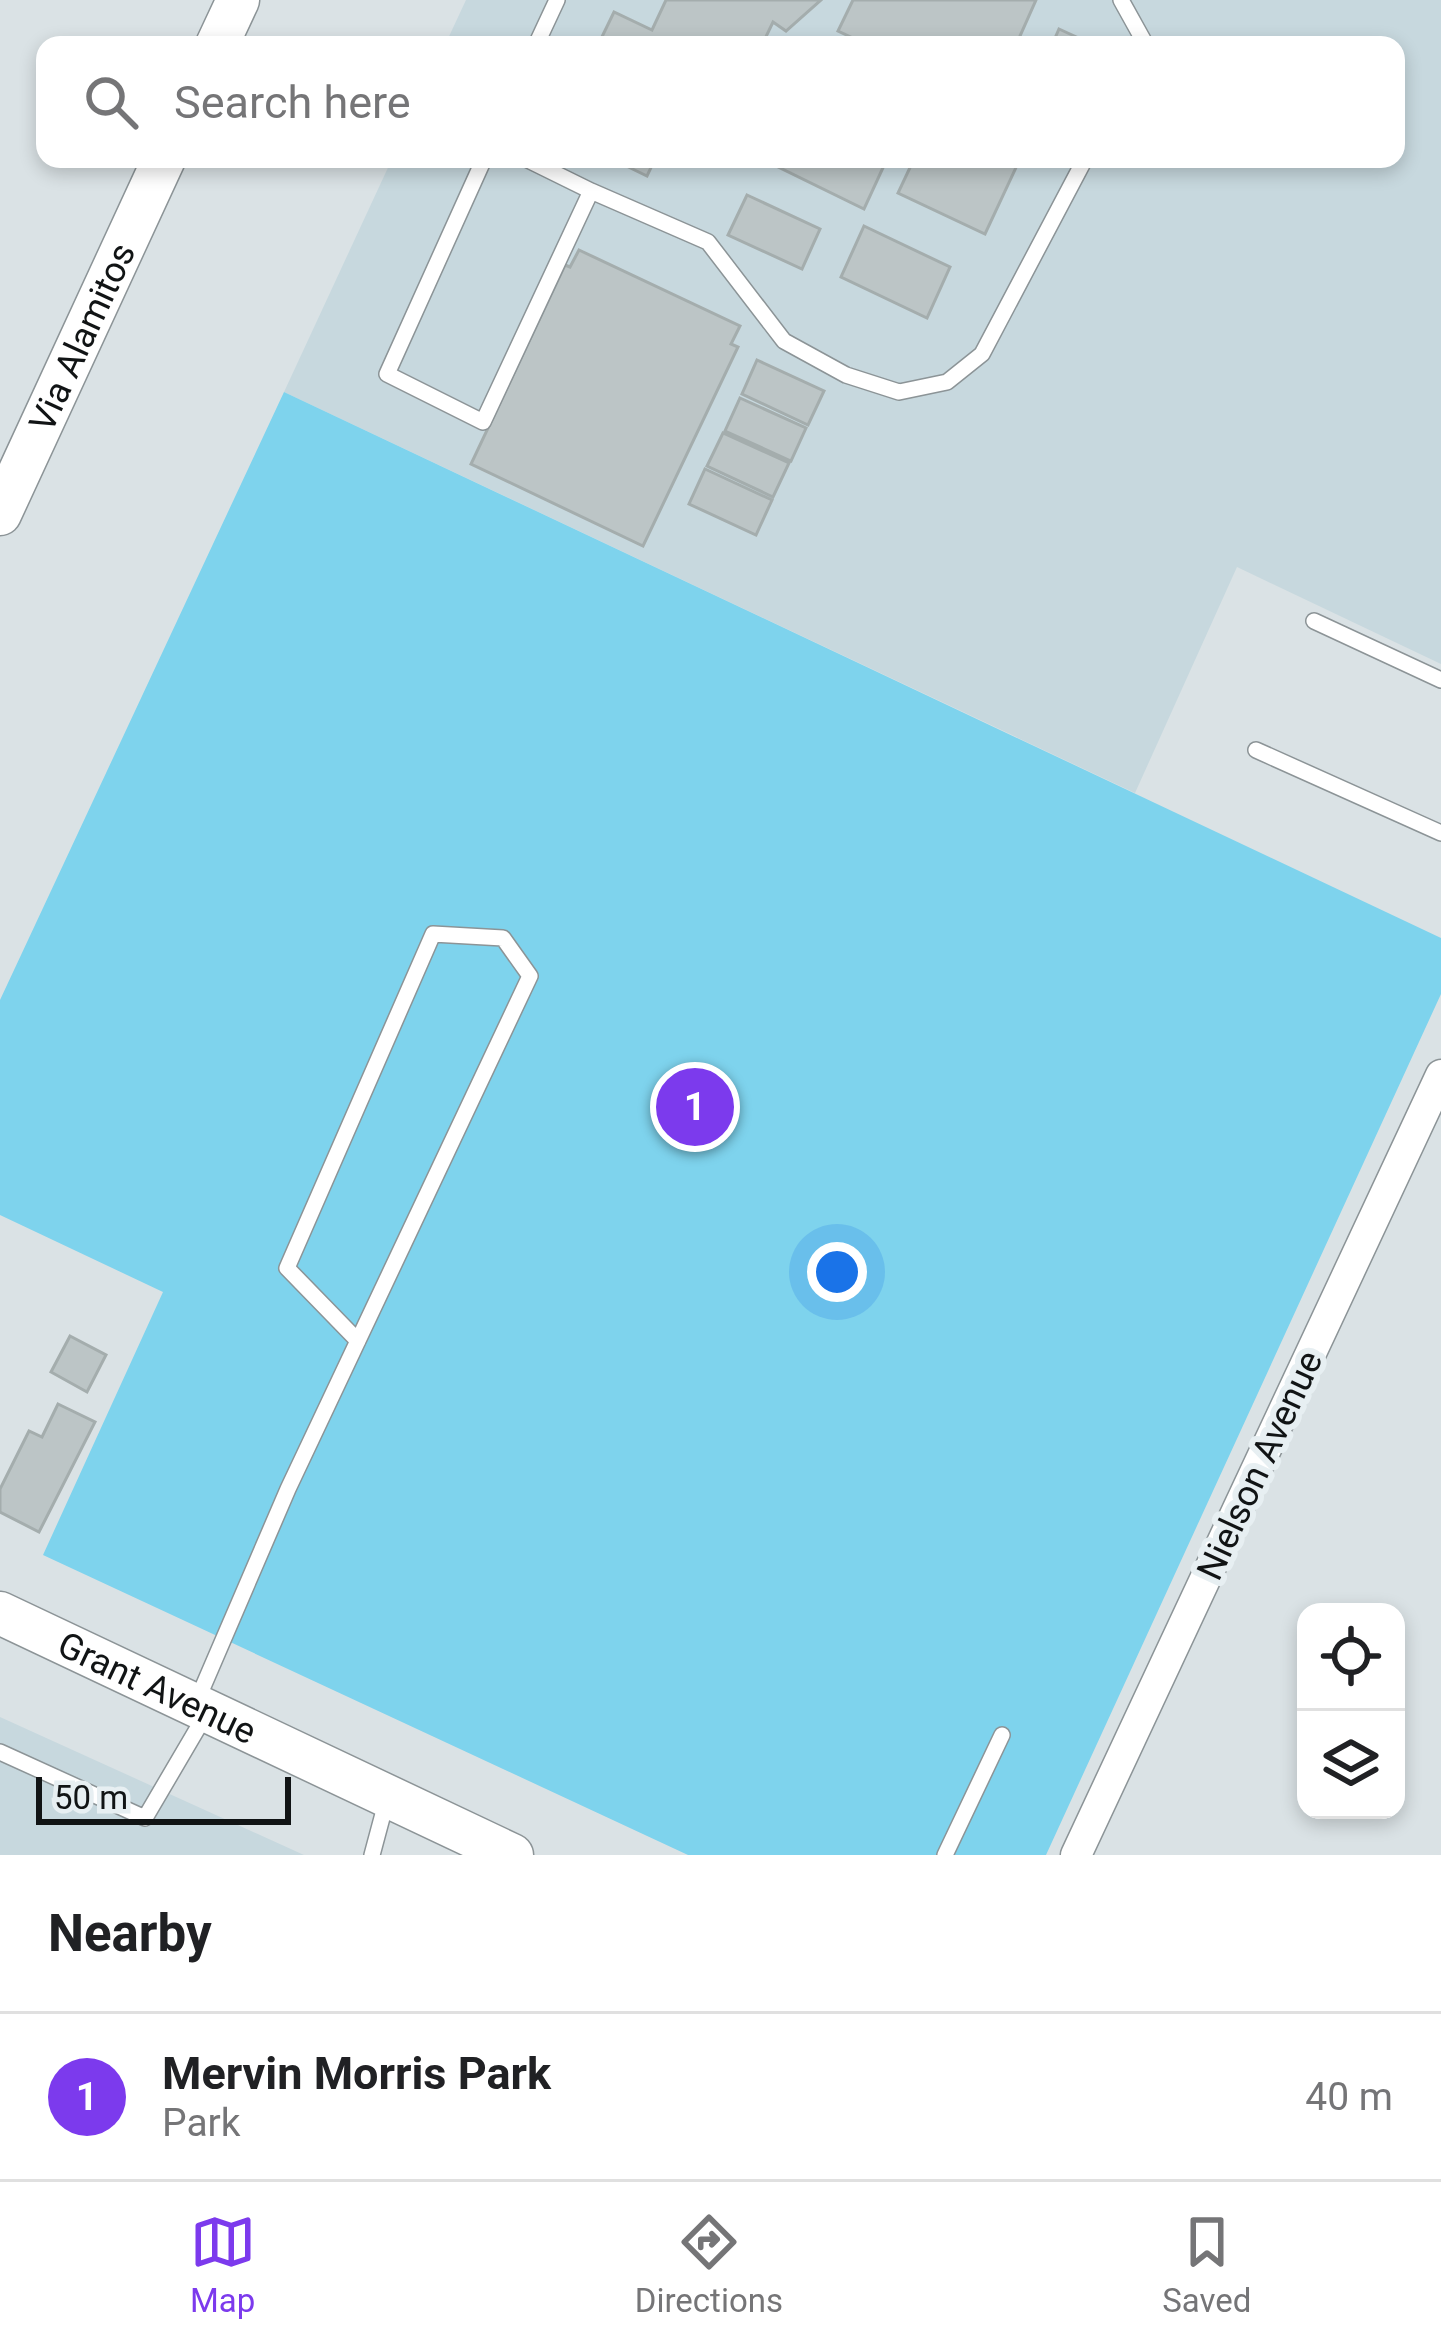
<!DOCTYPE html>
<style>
:root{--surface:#fff;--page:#f6f6f6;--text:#202124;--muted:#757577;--line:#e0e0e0;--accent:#7c3aed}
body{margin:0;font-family:Roboto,sans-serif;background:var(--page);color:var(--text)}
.controls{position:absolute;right:36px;bottom:36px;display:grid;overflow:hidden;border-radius:24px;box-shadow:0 6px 18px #0003}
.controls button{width:108px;height:108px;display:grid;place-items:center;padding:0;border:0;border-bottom:3px solid var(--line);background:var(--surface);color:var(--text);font:60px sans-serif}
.scale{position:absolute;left:36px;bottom:30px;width:255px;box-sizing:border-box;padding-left:12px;border:6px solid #111415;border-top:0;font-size:33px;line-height:42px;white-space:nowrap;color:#111415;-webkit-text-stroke:9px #e7eff2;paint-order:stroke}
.you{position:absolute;left:837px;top:1272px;width:42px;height:42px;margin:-30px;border:9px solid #fff;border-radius:50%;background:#1a73e8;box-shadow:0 0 0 18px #1a73e833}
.badge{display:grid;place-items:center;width:78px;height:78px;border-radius:50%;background:var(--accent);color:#fff;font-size:39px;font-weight:700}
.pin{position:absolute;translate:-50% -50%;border:6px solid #fff;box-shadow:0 3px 12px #0006}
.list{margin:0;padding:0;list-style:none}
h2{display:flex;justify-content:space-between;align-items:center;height:156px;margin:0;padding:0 48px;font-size:51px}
h2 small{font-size:39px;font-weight:400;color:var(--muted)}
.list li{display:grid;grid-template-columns:78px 1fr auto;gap:36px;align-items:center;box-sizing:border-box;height:168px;padding:0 48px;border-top:3px solid var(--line)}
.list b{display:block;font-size:45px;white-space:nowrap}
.list p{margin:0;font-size:39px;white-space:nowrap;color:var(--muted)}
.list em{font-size:39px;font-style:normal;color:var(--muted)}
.icon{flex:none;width:66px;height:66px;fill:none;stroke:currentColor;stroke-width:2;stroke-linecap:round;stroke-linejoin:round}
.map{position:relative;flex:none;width:1441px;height:1855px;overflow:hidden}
.search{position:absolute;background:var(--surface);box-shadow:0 6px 18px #0003;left:36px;right:36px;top:36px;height:132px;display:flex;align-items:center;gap:30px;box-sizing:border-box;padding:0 42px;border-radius:24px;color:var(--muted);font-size:45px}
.sheet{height:324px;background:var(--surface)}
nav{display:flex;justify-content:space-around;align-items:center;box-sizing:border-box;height:168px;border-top:3px solid var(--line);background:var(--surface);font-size:33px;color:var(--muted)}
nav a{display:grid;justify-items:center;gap:6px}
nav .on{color:var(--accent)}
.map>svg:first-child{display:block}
</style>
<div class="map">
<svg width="1441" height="1855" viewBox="0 0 1441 1855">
<rect width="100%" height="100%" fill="#dae2e5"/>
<!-- built -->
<path fill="#c7d8de" d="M466 0H1441V664L1237 567 1135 793 284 392 392 159H1396V45H445Z
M0 1717 304 1855H0Z"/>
<!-- green -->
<path fill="#7ed3ed" d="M284 392 1441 938V994L1046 1855H688L43 1555 163 1292 0 1215V1000Z"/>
<!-- building -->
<path fill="#bcc5c6" stroke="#a4adad" stroke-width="3" d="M666 0H821L786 31 773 22 762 45H598L614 12 652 30Z
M853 0H1036L1016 45H868L838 31Z
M1059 29 1094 45H1052Z
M612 159H655L647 176Z
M762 159H887L864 209Z
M914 159H1020L985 234 898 193Z
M747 195 820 229 802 269 728 235Z
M864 226 950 267 927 318 841 277Z
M579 250 740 326 731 344 738 347 643 546 471 464 565 265 570 267Z
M757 360 824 391 808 425 742 394Z
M740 398 806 428 791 461 725 431Z
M723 433 789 463 773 497 707 466Z
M705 469 772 500 756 535 689 504Z
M70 1336 106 1355 87 1392 51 1372Z
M58 1404 95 1422 39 1532 0 1512V1489L29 1431 42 1437Z"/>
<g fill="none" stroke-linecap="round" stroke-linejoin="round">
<defs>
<path id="lane" d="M1121 0 1146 45
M536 45 557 0
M484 159 387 374 483 422 591 191 526 159
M591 191 708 242 784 341 846 375 899 392 947 382 982 354 1085 159
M1314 621 1441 680
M1256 750 1441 833
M196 1703 288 1489 530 976 503 938 433 934 287 1268 358 1341
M0 1752 145 1818 206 1714
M372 1855 387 1799
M945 1855 1002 1735"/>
<path id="street" d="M1076 1855 1441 1075"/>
<g id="secondary">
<path d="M217 45 238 0"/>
<path id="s1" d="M0 514 164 159"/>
<path id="s2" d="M0 1613 512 1855"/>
</g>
</defs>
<!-- lane casing -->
<use href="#lane" stroke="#8c9497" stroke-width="18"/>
<!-- street casing -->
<use href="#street" stroke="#8c9497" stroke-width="33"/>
<!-- secondary casing -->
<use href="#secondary" stroke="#8c9497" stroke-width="45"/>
<!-- lane -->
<use href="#lane" stroke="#fff" stroke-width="15"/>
<!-- street -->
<use href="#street" stroke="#fff" stroke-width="30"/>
<!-- secondary -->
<use href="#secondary" stroke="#fff" stroke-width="42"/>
</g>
<g text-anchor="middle" stroke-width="12" stroke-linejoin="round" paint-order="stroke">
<!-- street labels -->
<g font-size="36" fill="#111415" stroke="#e7eff2">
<text dy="13" stroke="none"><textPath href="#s1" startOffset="195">Via Alamitos</textPath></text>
<text transform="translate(1259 1465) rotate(-65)" y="13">Nielson Avenue</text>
<text dy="13" stroke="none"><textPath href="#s2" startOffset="174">Grant Avenue</textPath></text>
</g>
</g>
</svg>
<div class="controls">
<button><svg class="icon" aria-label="locate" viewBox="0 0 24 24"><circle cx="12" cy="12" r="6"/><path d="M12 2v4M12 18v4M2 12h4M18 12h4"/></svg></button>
<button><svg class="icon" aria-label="layers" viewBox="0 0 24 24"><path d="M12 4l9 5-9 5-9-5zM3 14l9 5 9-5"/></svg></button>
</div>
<div class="scale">50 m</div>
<div class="you"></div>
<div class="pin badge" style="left:695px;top:1107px">1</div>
<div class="search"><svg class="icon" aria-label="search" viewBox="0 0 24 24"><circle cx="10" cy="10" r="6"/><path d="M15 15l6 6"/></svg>Search here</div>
</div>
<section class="sheet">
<h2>Nearby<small></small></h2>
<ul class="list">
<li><span class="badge">1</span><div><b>Mervin Morris Park</b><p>Park</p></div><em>40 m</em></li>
</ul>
</section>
<nav>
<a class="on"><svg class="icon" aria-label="map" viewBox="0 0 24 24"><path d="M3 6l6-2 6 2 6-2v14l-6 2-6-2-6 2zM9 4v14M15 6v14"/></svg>Map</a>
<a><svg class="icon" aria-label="directions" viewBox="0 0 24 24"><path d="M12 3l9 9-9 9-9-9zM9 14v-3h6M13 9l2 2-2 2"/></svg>Directions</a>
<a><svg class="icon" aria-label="saved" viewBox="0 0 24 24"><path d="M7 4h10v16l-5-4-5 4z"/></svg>Saved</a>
</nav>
